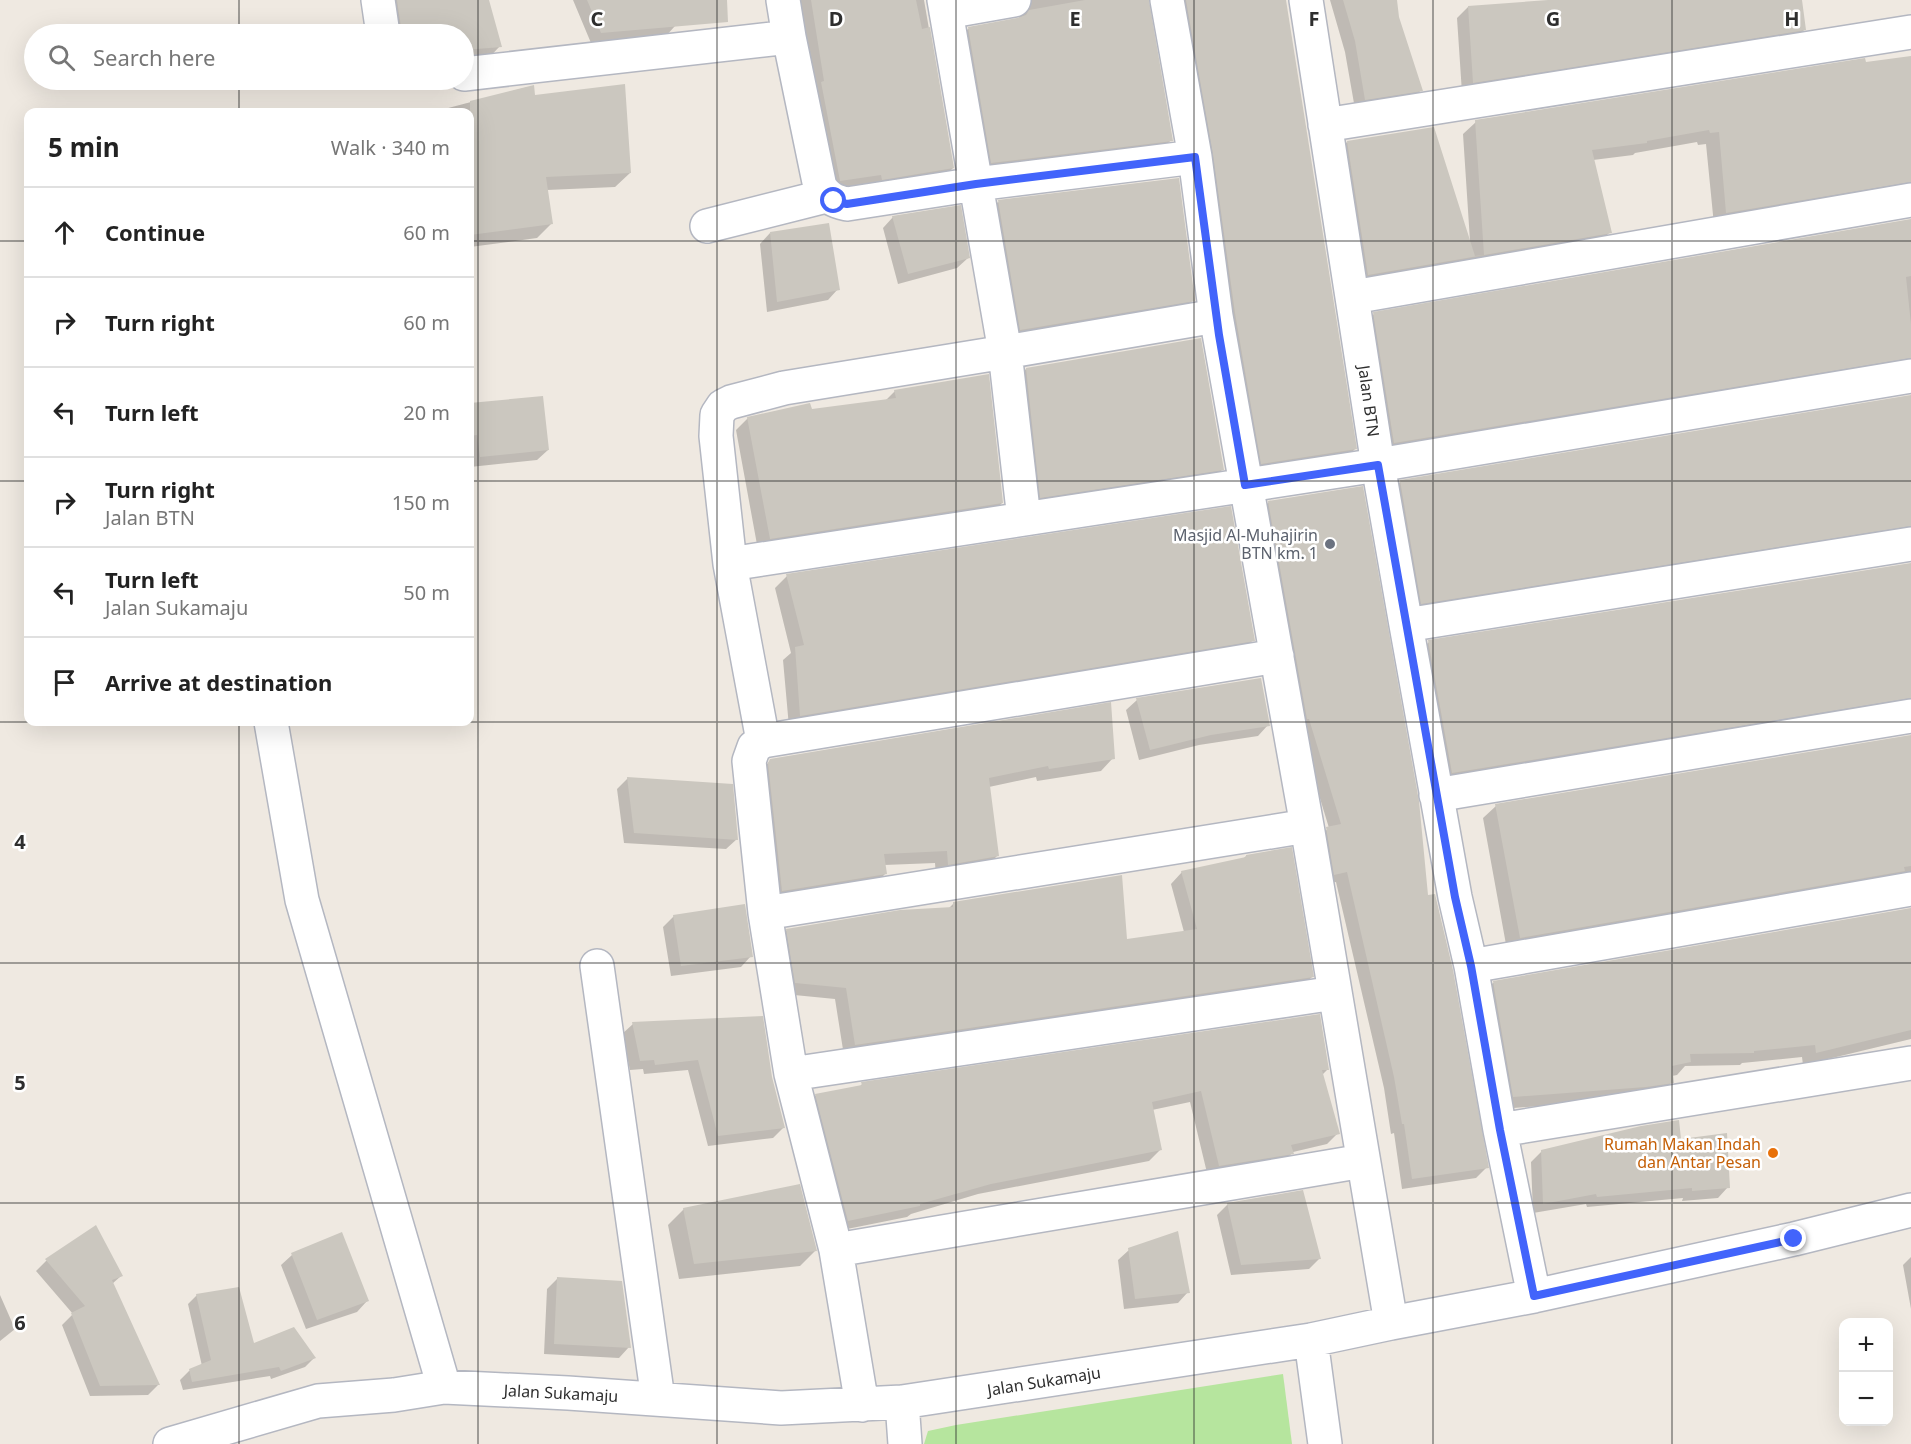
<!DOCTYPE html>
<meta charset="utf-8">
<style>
:root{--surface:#fff;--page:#f2f2f2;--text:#222;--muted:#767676;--line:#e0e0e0}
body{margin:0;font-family:"Noto Sans",sans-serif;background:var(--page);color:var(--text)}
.controls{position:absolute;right:18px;bottom:18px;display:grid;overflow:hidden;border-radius:12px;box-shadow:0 6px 24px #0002}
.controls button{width:54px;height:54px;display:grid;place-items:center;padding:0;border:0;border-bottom:2px solid var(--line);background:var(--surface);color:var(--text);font:30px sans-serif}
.stop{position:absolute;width:18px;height:18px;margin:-14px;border:4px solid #4264fb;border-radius:50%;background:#fff}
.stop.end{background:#4264fb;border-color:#fff;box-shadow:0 2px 6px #0008}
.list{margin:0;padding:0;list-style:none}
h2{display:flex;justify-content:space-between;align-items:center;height:78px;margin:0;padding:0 24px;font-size:26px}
h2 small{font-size:20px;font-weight:400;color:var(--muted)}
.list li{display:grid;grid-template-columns:39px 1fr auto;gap:18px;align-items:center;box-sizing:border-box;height:90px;padding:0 24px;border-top:2px solid var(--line)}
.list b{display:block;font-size:22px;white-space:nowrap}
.list p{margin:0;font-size:20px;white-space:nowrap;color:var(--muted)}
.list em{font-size:20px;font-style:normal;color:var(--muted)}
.icon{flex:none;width:33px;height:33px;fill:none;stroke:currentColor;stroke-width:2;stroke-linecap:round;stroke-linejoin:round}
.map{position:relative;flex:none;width:1911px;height:1444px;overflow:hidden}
.search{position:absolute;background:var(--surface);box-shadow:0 6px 24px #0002;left:24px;top:24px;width:450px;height:66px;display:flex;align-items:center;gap:15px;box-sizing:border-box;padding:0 21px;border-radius:33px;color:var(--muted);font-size:22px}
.panel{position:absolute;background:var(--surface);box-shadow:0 6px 24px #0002;left:24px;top:108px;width:450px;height:618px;border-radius:12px}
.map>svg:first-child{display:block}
</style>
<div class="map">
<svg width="1911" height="1444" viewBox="0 0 1911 1444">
<rect width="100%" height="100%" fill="#efe9e1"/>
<!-- green -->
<path fill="#b6e59e" d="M1283 1374 1292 1444H924L928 1431 956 1425Z"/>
<!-- shadow -->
<path fill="#0003" d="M377 0H488L500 46 485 62 464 63V34H385Z
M573 0H671L675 26 665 37 591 43Z
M796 0H924L953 168 940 181 827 193Z
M1015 0H1147L1171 140 1159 153 979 175 956 42 968 29 1019 19 1020 10Z
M1167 0H1284L1355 449 1342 462 1249 476Z
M1330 0H1395L1398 17 1421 90 1411 101 1355 109 1345 52Z
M1565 0H1801L1805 29 1793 41 1462 93 1457 18 1468 7Z
M1865 64 1911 69V199L1714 225 1706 144 1698 145 1697 142 1635 153 1633 155 1593 160 1610 232 1597 245 1355 287 1335 155 1347 142 1470 241 1463 134 1476 122Z
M528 87 534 97 630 173 615 187 547 190 551 224 537 238 470 247V112H433Z
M998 202 1193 300 1181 312 1008 342 986 214Z
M893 217 968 258 957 268 898 284 883 228Z
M1911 221V376L1381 455 1361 327 1374 314Z
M770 233 838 289 828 300 767 312 760 244Z
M1026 369 1223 469 1210 481 1029 509 1014 381Z
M895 391 1002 503 990 515 758 550 736 430 748 418 885 401Z
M1911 397V544L1409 616 1388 495 1400 482Z
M542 398 548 450 537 460 470 467V405Z
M1269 502 1427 897 1487 1167 1476 1178 1402 1189 1394 1133 1391 1134 1384 1088 1336 882 1324 884 1316 839 1329 828 1299 729 1258 513Z
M1911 565V716L1439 785 1416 655 1429 642Z
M787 576 1253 640 1241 652 789 727 783 660 791 653 775 588Z
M1137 700 1268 725 1258 736 1199 745 1139 760 1126 710Z
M1911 737V889L1507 950 1483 818 1496 806Z
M1113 758 1101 771 1037 781 1036 777 989 787 997 856 985 868 936 876 935 863 884 865 885 874 873 886 770 903 758 773 771 760Z
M628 778 737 839 726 849 624 843 617 789Z
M1246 856 1312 977 1300 988 844 1056 835 999 784 994 776 941 787 930 948 909 954 903 1125 941 1184 932 1171 884 1182 872 1243 859Z
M1911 910V1039L1803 1065 1802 1057 1742 1063 1740 1065 1685 1066 1677 1075 1672 1076V1082L1660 1095 1632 1099 1501 1109 1481 995 1493 983Z
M674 916 751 956 741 967 671 976 663 927Z
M633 1024 771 1077 784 1127 773 1138 708 1146 688 1070 644 1074 643 1069 630 1070 622 1034Z
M1328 1069 1322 1075 1338 1133 1327 1144 1293 1152 1281 1165 1208 1177 1190 1102 1152 1110 1160 1150 1149 1161 978 1194 911 1214 907 1217 837 1231 805 1107 816 1095 859 1088 862 1084Z
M1680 1141 1728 1187 1718 1198 1682 1201 1683 1198 1587 1207 1586 1204 1533 1213 1531 1162 1542 1151Z
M1228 1204 1319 1259 1309 1269 1231 1275 1217 1215Z
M684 1209 815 1251 800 1266 679 1279 668 1225Z
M95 1227 121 1276 112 1284 158 1385 148 1395 90 1396 62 1325 73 1314 36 1271 46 1261Z
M1129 1250 1188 1292 1178 1303 1124 1309 1118 1260Z
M292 1255 367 1301 357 1312 306 1329 281 1265Z
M1911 1257V1309L1903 1265Z
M557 1279 629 1347 619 1358 544 1354 547 1289Z
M0 1295 15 1329 0 1341Z
M197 1295 253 1345 314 1358 305 1367 271 1379 270 1376 183 1390 180 1380 189 1371 202 1366 188 1304Z"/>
<!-- building -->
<path fill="#cbc7bf" d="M397 0H489L502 47 464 50V34H402Z
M587 0H727L728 22 601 33Z
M811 0H916L922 29 930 27 954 168 882 180 881 175 840 181 821 82 824 81Z
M1085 0H1149L1173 141 991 163 968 27 1017 18 1026 15 1029 10Z
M1186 0H1286L1357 449 1261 464 1235 313 1213 154Z
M1343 0H1397L1399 17 1423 91 1365 100 1355 41Z
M1548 0H1802L1806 30 1473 83 1468 6Z
M1911 56V182L1726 213 1719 132 1710 133 1709 130 1647 141V143L1592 150 1612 233 1368 275 1347 141 1434 127 1475 256 1484 255 1475 120 1865 58 1866 62Z
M625 84 631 173 546 177 553 224 470 235V101L534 85 535 95Z
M1179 178 1195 301 1020 330 998 200Z
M961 205 970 258 908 274 892 216Z
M1911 219V276L1906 277 1911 324V358L1394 443 1373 312Z
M829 223 840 290 777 302 770 232Z
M1201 338 1224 470 1040 498 1026 368Z
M989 374 1003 503 770 539 747 417 810 403 812 409 896 398 894 390Z
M1911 395V526L1421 604 1400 480Z
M543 396 549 450 480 457 477 435 470 436V403Z
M1363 486 1419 801 1428 895 1435 894 1453 970 1489 1168 1412 1179 1404 1124H1402L1394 1077 1347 872 1334 875 1326 827 1341 824 1309 719H1307L1268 501Z
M1231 506 1255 641 800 716 795 647 804 645 786 574Z
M1911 563V698L1452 773 1428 640Z
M1261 678 1270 726 1211 735 1150 750 1136 698Z
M1111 702 1115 759 1049 769 1048 766 989 778 999 856 948 865 947 851 884 854 887 874 782 891 768 763 770 759Z
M1911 735V866L1904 867 1905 871 1520 938 1495 804Z
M627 777 733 784 738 840 634 833Z
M1292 847 1314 977 855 1045 846 988 795 983 786 929 900 910 953 907V902L1122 875 1127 939 1197 929 1181 871 1246 857V855Z
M745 904 753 957 681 966 673 915Z
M1911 908V1030L1816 1053 1815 1045 1754 1051V1053L1690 1054 1691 1062 1672 1066 1674 1083 1646 1087 1513 1097 1493 981Z
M1320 1014 1329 1070H1322L1340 1134 1291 1145 1294 1154 1219 1166 1201 1091 1152 1102 1162 1150 991 1184 920 1204V1206L848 1221 815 1094 862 1085 861 1082Z
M763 1016 772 1077 785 1128 718 1136 698 1060 655 1065 654 1060 640 1061 632 1022Z
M1679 1120 1681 1139 1727 1133 1730 1188 1692 1191V1188L1597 1197 1596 1194 1543 1204 1541 1150 1641 1126Z
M800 1184 817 1251 694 1264 683 1208Z
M1303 1190 1321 1259 1241 1265 1227 1203Z
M96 1225 123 1276 112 1280 160 1385 100 1386 71 1313 85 1306 45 1259Z
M1178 1231 1190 1293 1135 1299 1128 1248Z
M342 1232 369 1301 317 1320 291 1253Z
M557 1277 622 1281 631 1348 554 1344Z
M239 1287 254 1343 294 1327 316 1358 281 1371 279 1367 192 1382 189 1369 211 1360 196 1294Z"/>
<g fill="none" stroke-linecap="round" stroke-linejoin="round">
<defs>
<path id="minor" d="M378 0 383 34
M783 0 789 37
M944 0 1005 352 1216 316 1307 826 1391 1323
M1167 0 1195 157 1216 316
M1306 0 1378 465 1406 625 1455 897 1471 966 1500 1130 1534 1296
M946 12 1014 0
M464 74 789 37 820 187C828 198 834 201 847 204L976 184 1195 157
M1325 125 1911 32
M707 226 826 196
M1353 297 1911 200
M1024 519 1005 352 784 388 731 402 723 406 717 415 716 436 730 564 1378 465 1911 376
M730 564 763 741
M1406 625 1911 544
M271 722 302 900 444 1387
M1436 795 1911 716
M765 913 1307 826
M597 966 658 1399
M1471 966 1911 889
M791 1074 1335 993
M1500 1130 1911 1063
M836 1250 1363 1161
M1311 1340 1325 1444
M902 1402 905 1444
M862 1405 836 1250 791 1074 765 913 749 761 754 747 763 741 1277 656
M170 1444 318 1401 394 1395 444 1387 568 1393 781 1408 902 1402 1311 1340 1391 1323 1534 1296 1794 1239 1911 1210"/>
</defs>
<!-- minor casing -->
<use href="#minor" stroke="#b4b7c1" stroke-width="36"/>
<!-- minor -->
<use href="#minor" stroke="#fff" stroke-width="33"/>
</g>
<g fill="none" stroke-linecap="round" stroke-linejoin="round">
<!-- route -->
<path stroke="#4264fb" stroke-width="8" d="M834 201 847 204 976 184 1195 157 1219 335 1245 485 1378 465 1455 897 1471 966 1500 1130 1534 1296 1794 1239"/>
</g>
<!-- grid -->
<path fill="none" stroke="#2e2e2e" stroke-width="1.5" stroke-opacity="0.55" d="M239 0V34M478 0V1444M717 0V1444M956 0V1444M1194 0V1444M1433 0V1444M1672 0V1444M239 80V112M0 241H28M470 241H1911M0 481H28M470 481H1911M0 722H1911M239 722V1444M0 963H1911M0 1203H1911"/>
<!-- markers -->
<circle fill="#6b7280" stroke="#fff" stroke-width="2" cx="1330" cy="544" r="6"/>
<circle fill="#e8710a" stroke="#fff" stroke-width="2" cx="1773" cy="1153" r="6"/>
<g text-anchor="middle" stroke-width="5" stroke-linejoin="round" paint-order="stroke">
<!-- street labels -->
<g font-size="16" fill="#2e2e2e" stroke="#fff">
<text transform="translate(1369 401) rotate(82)" y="6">Jalan BTN</text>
<text transform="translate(1044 1381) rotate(-9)" y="6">Jalan Sukamaju</text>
<text transform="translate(561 1393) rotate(3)" y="6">Jalan Sukamaju</text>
</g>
<!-- worship labels -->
<g font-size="16" fill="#5b616d" stroke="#fff" text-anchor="end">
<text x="1318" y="541">Masjid Al-Muhajirin<tspan x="1318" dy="18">BTN km. 1</tspan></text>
</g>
<!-- food labels -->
<g font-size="16" fill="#c56008" stroke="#fff" text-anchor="end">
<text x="1761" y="1150">Rumah Makan Indah<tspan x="1761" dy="18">dan Antar Pesan</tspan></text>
</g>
</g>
<g font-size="20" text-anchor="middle" font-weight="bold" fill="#2e2e2e" stroke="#fff" stroke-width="5" stroke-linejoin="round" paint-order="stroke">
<text x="597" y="26">C</text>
<text x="836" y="26">D</text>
<text x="1075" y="26">E</text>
<text x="1314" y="26">F</text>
<text x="1553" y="26">G</text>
<text x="1792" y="26">H</text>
<text x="20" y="849">4</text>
<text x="20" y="1090">5</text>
<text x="20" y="1330">6</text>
</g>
</svg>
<div class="controls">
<button>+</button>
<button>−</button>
</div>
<div class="stop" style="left:834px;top:201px"></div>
<div class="stop end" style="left:1794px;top:1239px"></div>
<div class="search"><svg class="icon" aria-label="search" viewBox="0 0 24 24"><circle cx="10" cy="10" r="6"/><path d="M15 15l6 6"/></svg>Search here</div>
<section class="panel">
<h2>5 min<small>Walk · 340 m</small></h2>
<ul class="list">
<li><svg class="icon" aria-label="ahead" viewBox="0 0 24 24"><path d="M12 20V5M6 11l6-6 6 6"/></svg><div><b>Continue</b></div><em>60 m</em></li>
<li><svg class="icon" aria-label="right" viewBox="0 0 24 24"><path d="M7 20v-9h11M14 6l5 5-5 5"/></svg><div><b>Turn right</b></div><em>60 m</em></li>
<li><svg class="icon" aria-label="left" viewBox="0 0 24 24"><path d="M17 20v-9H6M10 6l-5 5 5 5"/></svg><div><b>Turn left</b></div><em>20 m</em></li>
<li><svg class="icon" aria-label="right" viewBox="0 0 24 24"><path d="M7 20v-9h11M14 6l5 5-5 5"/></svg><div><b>Turn right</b><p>Jalan BTN</p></div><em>150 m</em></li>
<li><svg class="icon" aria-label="left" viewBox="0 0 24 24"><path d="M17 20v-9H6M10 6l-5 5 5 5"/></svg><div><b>Turn left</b><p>Jalan Sukamaju</p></div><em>50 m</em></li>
<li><svg class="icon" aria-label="arrive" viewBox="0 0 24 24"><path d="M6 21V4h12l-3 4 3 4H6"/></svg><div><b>Arrive at destination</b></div></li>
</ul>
</section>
</div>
